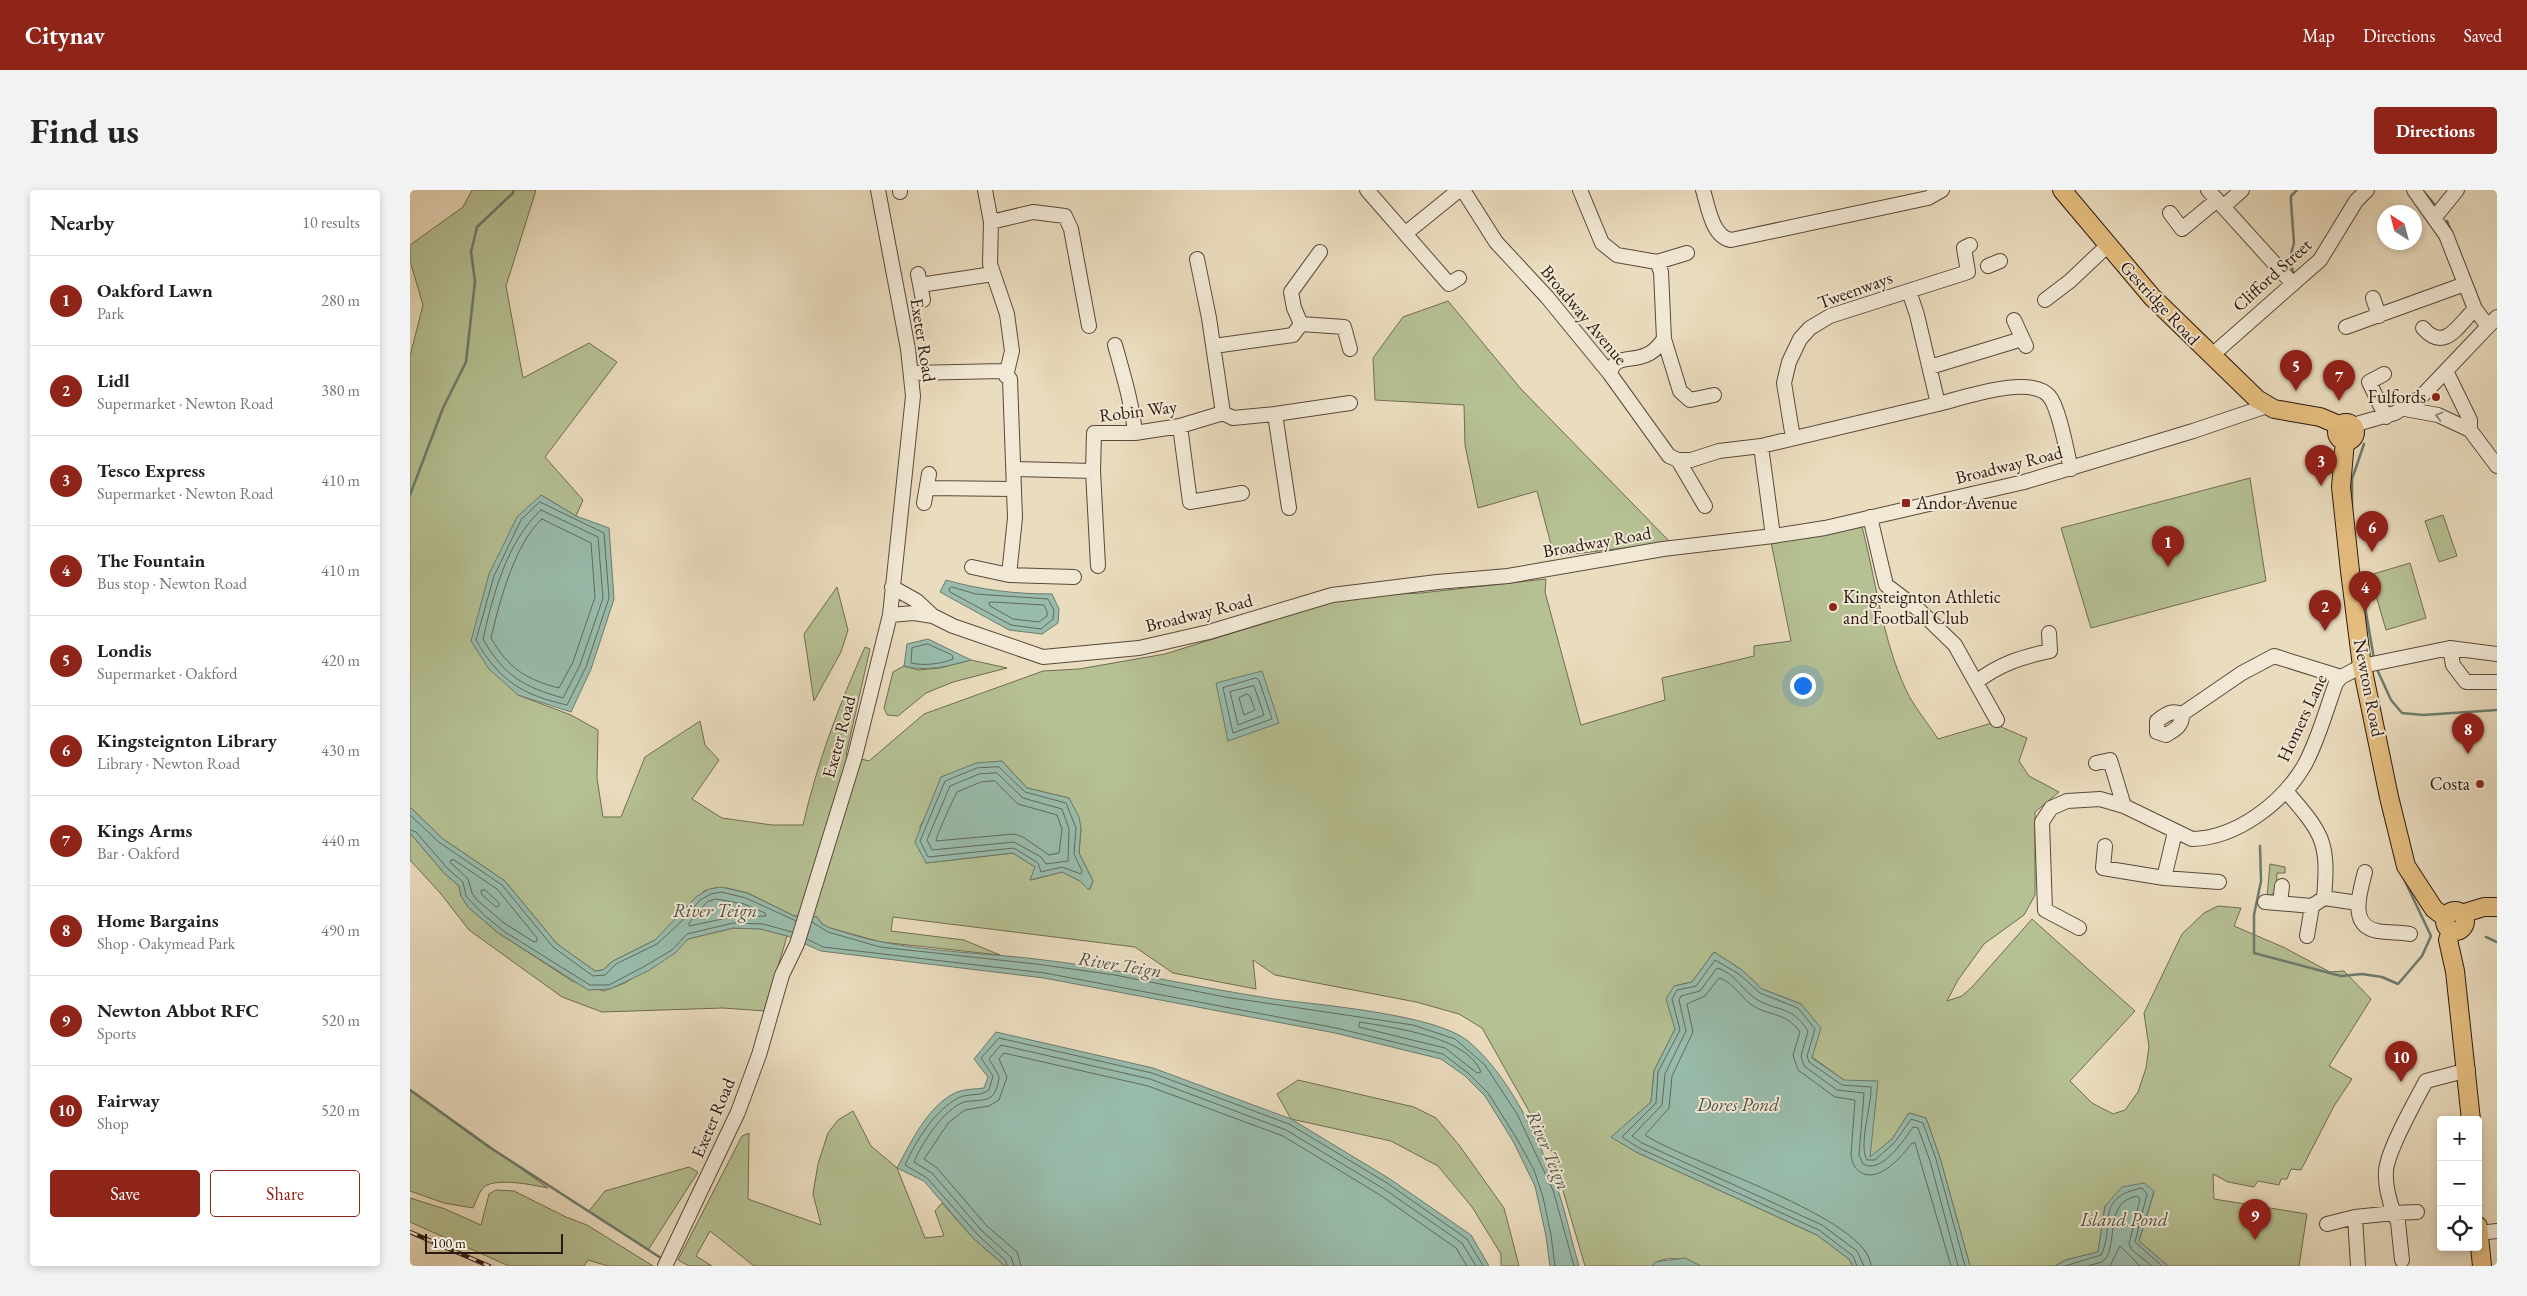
<!DOCTYPE html>
<meta charset="utf-8">
<style>
:root{--surface:#fff;--page:#f2f2f2;--text:#222;--muted:#767676;--line:#e0e0e0;--accent:#8f2418}
body{margin:0;font-family:"EB Garamond",serif;background:var(--page);color:var(--text)}
.controls{position:absolute;right:15px;bottom:15px;display:grid;overflow:hidden;border-radius:5px;box-shadow:0 2px 8px #0003}
.controls button{width:45px;height:45px;display:grid;place-items:center;padding:0;border:0;border-bottom:1px solid var(--line);background:var(--surface);color:var(--text);font:25px sans-serif}
.compass{position:absolute;left:1967px;top:15px;width:45px;height:45px;border-radius:50%;background:var(--surface);box-shadow:0 2px 8px #0003;rotate:324deg}
.scale{position:absolute;left:15px;bottom:12px;width:138px;box-sizing:border-box;padding-left:5px;border:2px solid #2a170f;border-top:0;font-size:14px;line-height:18px;white-space:nowrap;color:#2a170f;-webkit-text-stroke:4px #f1e8d5;paint-order:stroke}
.you{position:absolute;left:1392px;top:495px;width:18px;height:18px;margin:-12px;border:4px solid #fff;border-radius:50%;background:#1a73e8;box-shadow:0 0 0 8px #1a73e833}
.badge{display:grid;place-items:center;width:32px;height:32px;border-radius:50%;background:var(--accent);color:#fff;font-size:16px;font-weight:700}
.pin{position:absolute;translate:-50% -41px;filter:drop-shadow(0 1px 2px #0008)}
.pin::after{content:'';position:absolute;top:26px;width:18px;height:15px;background:inherit;clip-path:polygon(0 0,100% 0,50% 100%)}
.list{margin:0;padding:0;list-style:none}
h2{display:flex;justify-content:space-between;align-items:center;height:65px;margin:0;padding:0 20px;font-size:21px}
h2 small{font-size:16px;font-weight:400;color:var(--muted)}
.list li{display:grid;grid-template-columns:32px 1fr auto;gap:15px;align-items:center;box-sizing:border-box;height:90px;padding:0 20px;border-top:1px solid var(--line)}
.list b{display:block;font-size:19px;white-space:nowrap}
.list p{margin:0;font-size:16px;white-space:nowrap;color:var(--muted)}
.list em{font-size:16px;font-style:normal;color:var(--muted)}
.actions{display:flex;gap:10px;padding:15px 20px}
.actions a{flex:1;padding:11px 0;border:1px solid var(--accent);border-radius:5px;text-align:center;font-size:18px;color:var(--accent)}
.actions .main{background:var(--accent);color:#fff}
.icon{flex:none;width:28px;height:28px;fill:none;stroke:currentColor;stroke-width:2;stroke-linecap:round;stroke-linejoin:round}
.map{position:relative;flex:none;width:2087px;height:1076px;overflow:hidden;border-radius:5px}
header{display:flex;align-items:center;gap:30px;box-sizing:border-box;height:70px;padding:0 25px;background:var(--accent);color:#fff}
header strong{font-size:24px}
nav{display:flex;gap:28px;margin-inline-start:auto;font-size:18px}
.intro{display:flex;align-items:center;justify-content:space-between;box-sizing:border-box;height:120px;padding:0 30px}
h1{margin:0;font-size:35px}
.button{padding:12px 22px;border-radius:5px;background:var(--accent);color:#fff;font-size:18px;font-weight:700}
main{display:flex;gap:30px;padding:0 30px}
aside{flex:1;background:var(--surface);border-radius:5px;box-shadow:0 2px 8px #0003}
.map>svg:first-child{display:block}
</style>
<header>
<strong>Citynav</strong>
<nav><a>Map</a><a>Directions</a><a>Saved</a></nav>
</header>
<div class="intro"><h1>Find us</h1><a class="button">Directions</a></div>
<main>
<aside>
<h2>Nearby<small>10 results</small></h2>
<ul class="list">
<li><span class="badge">1</span><div><b>Oakford Lawn</b><p>Park</p></div><em>280 m</em></li>
<li><span class="badge">2</span><div><b>Lidl</b><p>Supermarket · Newton Road</p></div><em>380 m</em></li>
<li><span class="badge">3</span><div><b>Tesco Express</b><p>Supermarket · Newton Road</p></div><em>410 m</em></li>
<li><span class="badge">4</span><div><b>The Fountain</b><p>Bus stop · Newton Road</p></div><em>410 m</em></li>
<li><span class="badge">5</span><div><b>Londis</b><p>Supermarket · Oakford</p></div><em>420 m</em></li>
<li><span class="badge">6</span><div><b>Kingsteignton Library</b><p>Library · Newton Road</p></div><em>430 m</em></li>
<li><span class="badge">7</span><div><b>Kings Arms</b><p>Bar · Oakford</p></div><em>440 m</em></li>
<li><span class="badge">8</span><div><b>Home Bargains</b><p>Shop · Oakymead Park</p></div><em>490 m</em></li>
<li><span class="badge">9</span><div><b>Newton Abbot RFC</b><p>Sports</p></div><em>520 m</em></li>
<li><span class="badge">10</span><div><b>Fairway</b><p>Shop</p></div><em>520 m</em></li>
</ul>
<div class="actions"><a class="main">Save</a><a>Share</a></div>
</aside>
<div class="map">
<svg width="2087" height="1076" viewBox="0 0 2087 1076">
<rect width="100%" height="100%" fill="#eadcbe"/>
<filter id="stains"><feTurbulence type="fractalNoise" baseFrequency=".004" numOctaves="4"/><feColorMatrix values="0 0 0 0 .2 0 0 0 0 .09 0 0 0 0 .02 0 0 0 .5 -.17"/></filter>
<radialGradient id="worn" r=".72"><stop offset=".6" stop-color="#630" stop-opacity="0"/><stop offset="1" stop-color="#630" stop-opacity=".3"/></radialGradient>
<!-- green -->
<path fill="#b5c093" stroke="#706c51" fill-rule="evenodd" d="M62 0H126L96 96 113 188 179 153 207 172 135 267 173 310 166 326 131 305 108 505 161 525 188 540 187 588 193 627H211L235 567 290 531 295 555 309 570 282 609 312 628 362 635H393C407 573 429 515 455 457L460 459 436 565 459 571 514 524 633 481 669 479 755 464 941 406 1011 403 1136 389 1135 402 1171 535 1255 510 1252 488 1344 466V456L1381 451 1361 352 1451 333C1466 389 1472 449 1496 500 1504 517 1518 533 1528 549L1582 533 1617 548 1609 571 1619 586 1649 602 1625 622V705L1614 725 1574 754 1548 790 1537 811 1552 806 1562 797 1622 729 1725 821 1660 891 1682 913 1703 924 1715 920 1728 902 1736 878 1739 857 1734 823 1772 744 1794 723 1808 716 1831 718 1824 736 1873 757 1920 782 1934 781 1961 809 1919 876 1942 889 1924 916 1891 980 1881 979 1877 989H1871L1869 995 1848 991 1844 997 1818 992 1803 984 1804 1009 1897 1024 1889 1076H1758L1729 1051 1744 1002 1695 1016 1688 1062 1656 1070 1645 1076H1560L1530 968 1516 928 1499 923 1482 949 1460 968 1461 937 1434 890 1402 867 1391 814 1352 799 1332 780 1304 762 1282 792 1264 796 1265 839 1244 881 1241 912 1202 947 1226 962 1407 1045 1439 1069 1443 1076H1291C1278 1070 1254 1063 1242 1076H1175L1141 960 1072 838 1049 824 1006 812 865 785 843 770 846 799 763 783 725 757 483 727 481 741 554 750 590 765 471 752 420 738 412 734 407 727 384 726 338 703 317 698H305L294 701 245 750 203 771 193 780 185 781 147 754 95 691 33 649 0 617V166L13 115 0 71V55L53 17ZM592 571 617 598 659 608 671 638 669 663 683 691 680 699 670 691 652 682 621 690 625 677 603 663 516 673 510 636 521 618 531 587Z
M1038 111 1111 199 1261 353 1144 366 1127 301 1068 318 1055 255 1054 215 965 210 963 168 993 127Z
M1840 288 1856 391 1681 438 1651 338Z
M2033 325 2047 366 2029 372 2015 331Z
M2000 373 2016 428 1976 440 1960 385Z
M427 397 438 440 431 462 404 511 394 444Z
M561 470 597 478 543 492 516 503 488 526 477 525 474 518 483 482 494 476 508 480 530 478Z
M0 643 34 683 49 696 51 706 58 717 87 742 162 791 194 801 215 793 271 756 278 749 323 738 352 739 377 746 355 821 313 818 192 822 152 807 59 740 31 704 0 670Z
M1860 674 1875 677V683H1867L1866 702 1857 707Z
M888 890 1004 917 1026 928 1049 955 1094 1018 1109 1076H1091V1064L1062 1017 1028 976 981 951 881 929 867 904Z
M0 899 138 998C123 995 82 986 72 999 68 1005 66 1012 63 1018L34 1013 0 1001Z
M443 921 461 956 487 978 515 1048 534 1046 525 1021 532 1013 563 1048 595 1076H344L300 1041 286 1066 302 1076H279L268 1070 332 946 339 943 338 1009 411 1035 403 1004 408 974 418 943 428 930Z
M279 977 288 982 238 1060 179 1021 195 1001Z
M86 1000 104 1001 156 1027 177 1035 243 1076H198L178 1070 174 1076H99L0 1032V1008L35 1019 71 1035 79 1004Z"/>
<!-- water -->
<path fill="#99bcac" stroke="#6d7a6d" d="M131 305 166 326 199 338 204 409 181 479 161 522 108 505 79 479 61 451 79 384 107 327Z
M536 390C571 400 605 404 642 404L649 419 648 433 632 444 599 440 530 402Z
M518 449 561 470C538 476 517 482 494 476L497 454Z
M852 481 869 533 818 551 806 493Z
M592 571 617 598 659 608 669 627 671 638 669 663 683 691 679 700 670 691 652 682 620 690 625 677 603 663 516 673 505 652 531 587 566 573Z
M0 617 33 649 95 691 147 754 185 781 193 780 203 771 245 750 286 707 299 699 311 697 337 703 384 726 407 727 412 734 420 738C437 743 455 749 472 752 523 762 575 763 626 769 706 778 784 797 864 809 909 815 1025 824 1058 851 1099 885 1128 948 1147 997 1156 1022 1161 1050 1169 1076H1140L1136 1046 1125 996 1103 951 1075 906 1055 886 1031 869 925 843 634 788 411 761 377 746 351 739 323 738 278 749 265 763 238 781 200 799 178 800 87 742 58 717 51 706 49 696 34 683 0 643Z
M1304 762 1332 780 1352 799 1391 814 1411 838 1402 868 1434 890 1468 891 1460 967 1482 949 1499 923 1516 928 1530 968 1560 1076H1443L1439 1069 1407 1045 1226 962 1201 947 1241 912 1244 881 1265 839 1256 809 1264 796 1282 792Z
M586 842 743 878 881 929 980 989 1061 1045 1079 1076H595L563 1048 514 991 487 978C501 952 518 915 547 902 555 899 566 899 574 898L578 887 564 869Z
M1734 993 1744 1001 1729 1051 1758 1076H1645L1656 1070 1688 1062 1695 1016 1712 997Z
M1275 1068 1291 1076H1242L1245 1072Z"/>
<g fill="none" stroke-linecap="round" stroke-linejoin="round">
<!-- shore -->
<path stroke="#626a5e" stroke-width="1" d="M130 312 194 343 199 408 176 477 157 515C113 505 89 491 66 450L84 386 111 330Z
M131 320 188 347 193 408 170 475 153 508C114 497 94 486 73 449 83 405 97 351 131 320Z
M132 329 181 353 185 407 163 472 149 498C117 490 98 478 81 448 89 413 105 353 132 329Z
M542 397 566 404 638 409 644 420 643 429 631 439 601 435 540 402 539 399Z
M582 412 634 415 637 421V426L629 432 603 429 580 416 579 413Z
M518 454 542 465 543 469C531 474 514 476 501 473L502 458Z
M846 488 849 490 862 529 823 543 813 498Z
M844 496 854 525 828 535 820 502Z
M837 504 840 506 845 520 834 525 829 508Z
M589 577 615 602 656 613 666 638 664 664 672 681 671 684 652 677 631 682 628 673 604 658 518 667 510 651 535 591 567 578Z
M587 583 613 608 652 619 659 639 658 671 636 674 631 667 604 652 522 660 517 650 540 596 569 584Z
M585 591 608 614 647 625 652 639 649 663 639 665 613 647 604 644 526 651C526 646 543 610 547 602L571 592Z
M0 625 30 653 92 695 143 757 183 786 195 785 206 774 247 754 273 730 290 710 301 704 311 702 336 708 386 731
M0 640 6 642 38 679 53 692 56 706 74 725 95 742 180 795H199L235 776 262 760 277 744 323 733 353 734 382 742
M41 670H44L87 699 127 748V751L124 752 94 733 67 710 62 703 58 689 41 673Z
M75 700 89 713V716L86 717 72 705 71 701Z
M306 709 334 714 355 723 356 726 322 727 279 736V733L297 712Z
M402 732 418 742 470 757 626 774 705 785 815 807 1003 835 1045 849 1075 875 1107 924 1143 1000 1164 1076
M397 749 413 757 635 783 926 838 1033 864 1058 883 1078 903 1107 949 1124 980 1133 1007 1141 1045 1145 1076
M950 832C983 838 1057 846 1071 882L1067 883 1035 858 949 837Z
M597 1076 596 1071 567 1044 517 988 495 975C506 951 524 921 548 908 557 903 570 907 579 900L583 886 571 868 589 848 742 883 879 934 977 993 1057 1049 1073 1076
M604 1076 601 1067 571 1040 522 983 504 972C511 954 534 919 554 912 562 910 573 912 581 907 586 903 589 892 589 886L579 869 591 855 740 889 876 940 974 999 1052 1053 1066 1076
M611 1076 607 1062 576 1035 527 978 514 969 539 932 555 920 579 916 589 910 597 887 589 869 594 863 738 896 873 946 970 1005 1046 1058 1057 1076
M1447 1076 1443 1066 1409 1040 1229 958 1212 947 1246 913 1248 882 1270 840 1262 809 1267 800 1286 796 1305 770 1329 784 1350 803 1388 818 1405 839 1397 866 1399 872 1432 895 1461 897C1462 915 1448 955 1457 970H1465L1485 952 1501 929 1513 933 1526 969 1555 1076
M1454 1076 1447 1061 1412 1035 1232 953 1222 946 1252 915 1255 884 1276 841 1269 810 1271 806 1290 801 1307 778C1324 782 1332 800 1346 809 1370 823 1380 814 1398 841L1391 866 1394 876 1427 900 1454 903 1449 965 1453 974C1471 985 1494 950 1503 937L1508 938 1520 971 1548 1076
M1461 1076C1460 1028 1275 972 1235 945L1259 918 1262 886 1283 842 1277 814 1295 806 1309 788C1321 791 1330 805 1339 813 1357 827 1374 820 1390 842L1383 865 1388 880 1425 907 1445 910 1441 965C1442 972 1444 978 1450 982 1469 994 1492 966 1502 953H1505L1541 1076
M1655 1076 1691 1065C1706 1035 1683 1008 1732 998L1737 1004 1725 1052 1752 1076
M1677 1076 1692 1072 1697 1067C1707 1045 1696 1012 1727 1006L1730 1009 1719 1054 1722 1060 1742 1076
M1700 1076 1710 1056 1730 1076"/>
<!-- stream -->
<path stroke="#6d7a6d" stroke-width="2.5" d="M2014 2 2027 17
M2037 31 2069 111
M1883 82 1880 68 1884 53 1881 12V6L1887 0
M0 305 33 218 56 172 65 91 61 62 67 37 103 3 104 0
M1942 318V289L1954 254
M1955 397 1953 405 1964 469
M1966 477 1981 510 1992 523 2013 525 2087 520
M1850 656 1851 691 1844 725V763L1931 786 1952 784 1972 787 1988 794 2012 766 2021 746 1994 689
M2076 747 2087 752
M0 900 79 957 251 1068"/>
<defs>
<path id="minor" d="M490 0V2
M575 0 581 32 580 74 597 124 602 161 596 186
M957 0 1039 94 1049 88
M1053 0 1086 52 1137 107 1200 184 1259 266 1268 270 1295 316
M1170 0 1192 53 1207 65 1247 72 1277 63
M1293 0C1298 16 1302 47 1321 50L1518 8 1532 0
M1798 0 1883 94
M2004 0 2036 45 2065 119 2077 135
M1813 17 1832 0
M1760 23 1772 39 1807 10
M2025 27 2047 0
M581 32 623 22 655 26 661 39 679 136
M996 43 1049 0
M787 69 799 128 813 223
M1247 72 1251 82 1254 149 1270 201 1280 210 1304 205
M1578 76 1590 71
M508 84 513 110
M510 95 583 84
M1499 101 1507 125 1528 214C1553 208 1620 184 1639 206 1649 217 1657 263 1661 279
M1963 108 1969 126
M1635 110 1660 91 1698 55
M1604 130 1616 156
M891 134 934 137 940 159
M1936 137 2055 94
M2013 138C2035 163 2048 135 2065 119
M705 155C713 184 722 213 725 243
M804 156 883 145 891 134 884 118 881 102 910 62
M1801 166 1910 70 1946 11 1957 0
M1520 177 1612 149
M2036 181 2060 230V240
M501 183 592 181 600 189 605 328 599 385
M1200 184C1204 164 1221 172 1236 165 1244 162 1249 156 1254 149
M1974 184 1959 192 1976 227
M1995 219 2028 225 2060 240 2087 276
M865 224 879 318
M1943 235 1985 223 2010 208 2087 127
M770 236 780 312 832 303
M1383 248 1374 193 1379 172 1390 149 1400 138 1420 126 1558 82 1554 58 1560 55
M1268 270H1281L1309 261 1351 256
M605 279 683 281 684 243H725L770 236 813 223 823 228 865 224 940 213
M683 281 688 376
M518 298 603 299
M514 313 519 284
M1460 327 1476 395 1509 420 1545 455 1587 530
M1363 346 1351 256 1528 214
M562 377 599 385 664 387
M482 397 507 411 523 426 543 436 633 467 729 458 799 442 922 405 1027 392 1098 386 1253 359 1363 346 1415 338 1614 292 1783 241 1857 216
M480 425 504 423 523 426
M2040 458 2043 475 2056 492H2087
M1566 492C1590 474 1611 467 1640 461L1639 443
M1772 524C1762 519 1755 525 1747 531V542L1756 545C1764 540 1773 536 1772 524L1832 483 1864 466 1931 487
M1686 573 1700 570 1714 616
M1876 601C1913 644 1919 651 1914 708
M1695 656 1693 678 1754 688 1809 692
M1955 682C1950 702 1938 736 1968 741 1978 743 1990 742 2000 744
M1754 688 1765 642
M1855 712 1902 716 1914 708 1948 713
M1870 713 1872 696
M1669 738 1635 720 1632 632 1641 618 1657 611 1690 609 1714 616 1782 649C1827 648 1872 613 1894 576 1908 551 1916 520 1926 493L1931 487 1952 476 2040 458 2087 464
M1897 746 1902 716
M1945 1027 1948 1076
M1917 1034 1945 1027 1984 1023C1979 1011 1975 994 1976 981 1977 961 2006 910 2016 891L2058 880
M2069 1043 2087 1041
M1992 1070 1988 1032 1984 1023 2007 1022
M255 1076 328 922 349 865 372 785 387 754 445 566 480 425 503 206 498 159 468 0"/>
<path id="major" d="M1652 0 1742 107 1847 209 1864 219 1910 227 1929 235
M1927 242a9 9 0 1 1 18 0a9 9 0 1 1-18 0Z
M1935 251 1931 297 1940 381 1952 476 1979 607 1996 676 2024 719 2036 728
M2035 731a10 10 0 1 1 20 0a10 10 0 1 1-20 0Z
M2051 724 2074 717H2087
M2041 740 2038 750 2045 781 2061 930
M2068 1036 2072 1076"/>
</defs>
<!-- minor casing -->
<use href="#minor" stroke="#5a483b" stroke-width="16"/>
<!-- major casing -->
<use href="#major" stroke="#2a170f" stroke-width="20"/>
<!-- minor -->
<use href="#minor" stroke="#f1e8d5" stroke-width="14"/>
<!-- major -->
<use href="#major" stroke="#e5be7f" stroke-width="18"/>
<defs>
<path id="rail" d="M0 1042 79 1076"/>
</defs>
<!-- rail casing -->
<use href="#rail" stroke="#2a170f" stroke-width="4.5"/>
<!-- rail -->
<use href="#rail" stroke="#f1e8d5" stroke-width="2.5" stroke-dasharray="8" stroke-linecap="butt"/>
</g>
<!-- one-way arrows -->
<defs><path id="oneway-chevron" d="M-2-3.5L2.5 0L-2 3.5" fill="none" stroke-width="1.6" stroke-linecap="round" stroke-linejoin="round" transform="scale(1.25)"/></defs>
<use stroke="#978a7c" href="#oneway-chevron" transform="translate(2029 226) rotate(-165)"/>
<!-- markers -->
<g fill="#8f2418" stroke="#f1e8d5" stroke-width="2">
<circle cx="2026" cy="207" r="5"/>
<rect x="1491" y="308" width="10" height="10" rx="2.5"/>
<circle cx="1423" cy="417" r="5"/>
<circle cx="2070" cy="594" r="5"/>
</g>
<g text-anchor="middle" stroke-width="4" stroke-linejoin="round" paint-order="stroke">
<!-- street labels -->
<g font-size="18" fill="#2a170f" stroke="#f1e8d5">
<text transform="translate(1862 85) rotate(-42)" y="6">Clifford Street</text>
<text transform="translate(1445 100) rotate(-20)" y="6">Tweenways</text>
<text transform="translate(1750 113) rotate(47)" y="6">Gestridge Road</text>
<text transform="translate(1174 125) rotate(50)" y="6">Broadway Avenue</text>
<text transform="translate(513 150) rotate(81)" y="6">Exeter Road</text>
<text transform="translate(728 221) rotate(-7)" y="6">Robin Way</text>
<text transform="translate(1599 275) rotate(-14)" y="6">Broadway Road</text>
<text transform="translate(1187 352) rotate(-10)" y="6">Broadway Road</text>
<text transform="translate(789 423) rotate(-14)" y="6">Broadway Road</text>
<text transform="translate(1959 498) rotate(79)" y="6">Newton Road</text>
<text transform="translate(1892 528) rotate(-65)" y="6">Homers Lane</text>
<text transform="translate(429 547) rotate(-75)" y="6">Exeter Road</text>
<text transform="translate(303 928) rotate(-67)" y="6">Exeter Road</text>
</g>
<!-- poi labels -->
<g font-size="18" fill="#2a170f" stroke="#f1e8d5" text-anchor="end">
<text x="2016" y="213">Fulfords</text>
<text x="1506" y="319" text-anchor="start">Andor Avenue</text>
<text x="1433" y="413" text-anchor="start">Kingsteignton Athletic<tspan x="1433" dy="21">and Football Club</tspan></text>
<text x="2060" y="600">Costa</text>
</g>
<!-- water labels -->
<g font-size="19" font-style="italic" fill="#515146" stroke="#f1e8d5">
<text x="305" y="727">River Teign</text>
<text transform="translate(710 774) rotate(9)" y="7">River Teign</text>
<text x="1328" y="921">Dores Pond</text>
<text transform="translate(1139 960) rotate(67)" y="7">River Teign</text>
<text x="1714" y="1036">Island Pond</text>
</g>
</g>
<rect width="100%" height="100%" filter="url(#stains)"/>
<rect width="100%" height="100%" fill="url(#worn)"/>
</svg>
<div class="controls">
<button>+</button>
<button>−</button>
<button><svg class="icon" aria-label="locate" viewBox="0 0 24 24"><circle cx="12" cy="12" r="6"/><path d="M12 2v4M12 18v4M2 12h4M18 12h4"/></svg></button>
</div>
<svg class="compass" viewBox="-18 -18 36 36"><path d="M0-13l5 13h-10z" fill="#e53935"/><path d="M0 13l5-13h-10z" fill="#767676"/></svg>
<div class="scale">100 m</div>
<div class="you"></div>
<div class="pin badge" style="left:1758px;top:377px">1</div>
<div class="pin badge" style="left:1915px;top:441px">2</div>
<div class="pin badge" style="left:1911px;top:296px">3</div>
<div class="pin badge" style="left:1955px;top:422px">4</div>
<div class="pin badge" style="left:1886px;top:201px">5</div>
<div class="pin badge" style="left:1962px;top:362px">6</div>
<div class="pin badge" style="left:1929px;top:211px">7</div>
<div class="pin badge" style="left:2058px;top:564px">8</div>
<div class="pin badge" style="left:1845px;top:1050px">9</div>
<div class="pin badge" style="left:1991px;top:892px">10</div>
</div>
</main>
